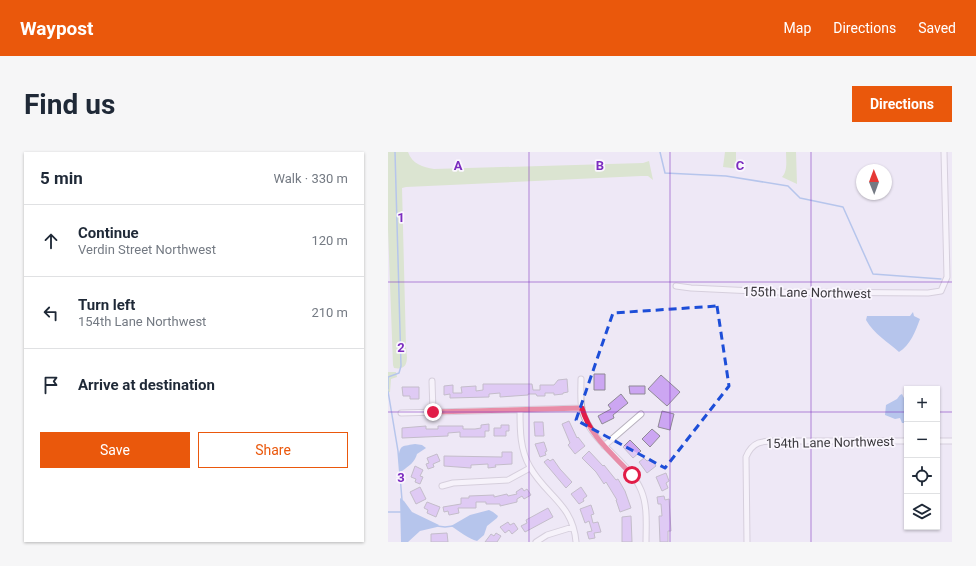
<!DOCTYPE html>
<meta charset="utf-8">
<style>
:root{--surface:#fff;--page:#f6f6f7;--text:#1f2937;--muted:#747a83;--line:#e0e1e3;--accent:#ea580c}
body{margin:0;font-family:Roboto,sans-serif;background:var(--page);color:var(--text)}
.controls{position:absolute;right:12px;bottom:12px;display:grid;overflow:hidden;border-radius:0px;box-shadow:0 1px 3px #0004}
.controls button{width:36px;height:36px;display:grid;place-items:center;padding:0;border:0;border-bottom:1px solid var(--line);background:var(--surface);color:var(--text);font:20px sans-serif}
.compass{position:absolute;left:468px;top:12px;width:36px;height:36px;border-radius:50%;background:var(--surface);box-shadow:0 1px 3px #0004;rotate:359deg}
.stop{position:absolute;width:12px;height:12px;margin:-9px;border:3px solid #e11d48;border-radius:50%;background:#fff}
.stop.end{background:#e11d48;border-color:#fff;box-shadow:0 1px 4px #0008}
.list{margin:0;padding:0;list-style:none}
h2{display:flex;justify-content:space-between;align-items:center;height:52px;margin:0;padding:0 16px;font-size:17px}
h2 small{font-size:13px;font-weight:400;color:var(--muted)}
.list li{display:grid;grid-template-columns:26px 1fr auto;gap:12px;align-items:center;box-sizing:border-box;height:72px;padding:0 16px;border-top:1px solid var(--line)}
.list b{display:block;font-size:15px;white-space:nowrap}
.list p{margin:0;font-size:13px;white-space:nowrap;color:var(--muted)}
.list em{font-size:13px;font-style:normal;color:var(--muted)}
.actions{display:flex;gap:8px;padding:12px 16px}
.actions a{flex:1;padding:9px 0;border:1px solid var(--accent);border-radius:0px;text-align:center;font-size:14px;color:var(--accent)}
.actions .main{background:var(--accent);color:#fff}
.icon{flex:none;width:22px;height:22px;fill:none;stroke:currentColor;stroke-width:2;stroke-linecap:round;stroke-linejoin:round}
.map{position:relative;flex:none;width:564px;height:390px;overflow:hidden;border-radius:0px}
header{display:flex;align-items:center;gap:24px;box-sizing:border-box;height:56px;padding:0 20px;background:var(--accent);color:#fff}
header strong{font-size:19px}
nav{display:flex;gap:22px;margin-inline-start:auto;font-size:14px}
.intro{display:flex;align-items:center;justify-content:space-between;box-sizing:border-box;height:96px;padding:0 24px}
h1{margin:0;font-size:28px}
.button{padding:10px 18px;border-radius:0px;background:var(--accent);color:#fff;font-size:14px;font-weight:700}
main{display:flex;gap:24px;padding:0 24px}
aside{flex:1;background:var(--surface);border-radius:0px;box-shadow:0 1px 3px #0004}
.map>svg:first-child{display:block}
</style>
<header>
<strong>Waypost</strong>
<nav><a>Map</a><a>Directions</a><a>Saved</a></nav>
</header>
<div class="intro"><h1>Find us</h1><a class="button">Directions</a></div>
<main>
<aside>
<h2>5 min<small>Walk · 330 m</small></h2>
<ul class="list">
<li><svg class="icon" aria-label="ahead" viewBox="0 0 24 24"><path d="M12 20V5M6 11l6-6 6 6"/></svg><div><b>Continue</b><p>Verdin Street Northwest</p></div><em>120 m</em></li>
<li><svg class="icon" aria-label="left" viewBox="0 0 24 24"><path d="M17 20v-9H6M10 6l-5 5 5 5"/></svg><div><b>Turn left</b><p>154th Lane Northwest</p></div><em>210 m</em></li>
<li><svg class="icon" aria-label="arrive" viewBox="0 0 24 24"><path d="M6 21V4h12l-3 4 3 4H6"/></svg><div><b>Arrive at destination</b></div></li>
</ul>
<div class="actions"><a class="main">Save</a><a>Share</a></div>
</aside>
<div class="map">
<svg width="564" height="390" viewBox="0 0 564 390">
<rect width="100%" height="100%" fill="#eee8f5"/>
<!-- green -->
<path fill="#c3e0a4" d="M0 0H20C24 12 35 15 46 17L255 11 261 9 265 28 260 24H253L18 35 14 36 18 195C19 205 22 219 6 216L5 213 0 77Z
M337 0H348V10L352 17 335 15Z
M398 0H408L409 32 394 25C400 19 398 8 398 0Z
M0 220H8L9 225 3 227 2 240 0 241Z"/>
<!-- water -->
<path fill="#719ce0" d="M525 160 526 164 532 167C528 178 522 194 511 200 500 190 486 182 478 168L479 164H522Z
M514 242 517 248H519V271H514L512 266 507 267 497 263 498 253 509 247 512 243Z
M27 292 34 293 38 296 29 302C27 310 21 314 14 319H12C11 313 9 299 14 295 17 293 23 293 27 292Z
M12 346 16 349 24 360 51 373 49 375 32 379 20 390H13Z
M101 358 105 360 110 364 109 366 99 374 96 383 89 389C81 387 71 379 63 374L82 363Z"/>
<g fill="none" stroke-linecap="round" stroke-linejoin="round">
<!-- stream -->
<path stroke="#719ce0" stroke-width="1.5" d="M272 0 277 21 338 24 400 34 412 46 455 55 485 122 553 127
M0 225 11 221 13 214 7 0
M0 237V225
M0 239 10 299 14 348
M0 360H14
M49 374 57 375 65 374"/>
</g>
<!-- building -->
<path fill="#cca6f2" stroke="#8f8995" d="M206 222H217V238H206Z
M273 223 292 240 279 254 260 237Z
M179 227 180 240 175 241V242L166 243V241H157V244H149L148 242H140V243L112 245V241L101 242V245L62 246V242L56 243V234L65 233V241H74L73 235 88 234V239L95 238V232H144L145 238H152V233H166L170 228Z
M241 234H257V242H242Z
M14 235H31V247H22V244H15Z
M233 242 240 251 225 263 226 266 214 272 210 264 223 257 220 253Z
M274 259 286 262 282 278 270 275Z
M181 269 189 286 190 285 197 294 187 302 180 293 182 291 174 272Z
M146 270H155L156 284H147Z
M101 272V279H97V285H72V280L60 281V284L14 286V276L38 274V277H50V274H75V277H87L93 276V273Z
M113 273H121V279H118V284H106V276H113Z
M264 277 272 284 262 295 254 287Z
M242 288 253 299 245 306 235 295Z
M156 290 159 299 157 300 158 303 152 305 147 292Z
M201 299 215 314 216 313 228 328 230 327 237 339 243 356 232 360 228 348H229L218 330 216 332 208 320 194 306Z
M114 300H124V312L107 313 108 315 100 316V312L83 313V316L56 314V304L114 305Z
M49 302 52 309 45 312 46 315 40 317 38 312 41 311 39 306Z
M256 306 259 309 263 307 268 314 259 321 251 310Z
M160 307 162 309 165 307 172 317 184 330 178 336 156 310Z
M27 314 35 318 32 324 35 325 32 332 27 330 28 327 23 325Z
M278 321 281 329 278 331 280 336 274 339 268 325Z
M32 335 38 347 28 352 22 340Z
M193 335 199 344 195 347 196 349 191 352 183 342Z
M134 336 136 339 139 337 143 343 136 347 134 344 129 347V350L112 354V352H98V350H88V356H70L71 361 61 363 60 359 56 360 55 355 73 352V346H81V344L106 343V345L119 342 120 344 129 342 128 340Z
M276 344 277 348 281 347 283 379H280V390H272L271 364H274L273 352H270L269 345Z
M39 350 52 355 48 365 39 361 40 358 36 356Z
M203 353 206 362 203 363 205 371 210 370 213 380 206 381 207 386 201 387 199 380 204 379 201 369 197 371 192 357Z
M160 356 165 365 137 380 133 374 139 371 138 368Z
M243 364 244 390H234V365Z
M120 370 122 373 126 371 130 377 124 382 121 378 117 381 112 375Z
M59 381 60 390H43V382Z
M108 381 113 384 109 390H97L103 382 106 384Z"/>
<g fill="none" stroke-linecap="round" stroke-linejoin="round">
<defs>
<path id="minor" d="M288 134 303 136 389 140 540 141 553 139 559 125 556 0
M193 227C193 237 192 248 194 258 203 292 240 307 253 338 260 354 258 374 258 390
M44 229 45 260
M132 258C132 278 132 298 142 315 158 344 185 352 188 390
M13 261 194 256
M549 289H564
M216 294 253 262
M54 334 65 331 120 328 142 316
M148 390 159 383 185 375
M359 390 358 305C365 288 376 289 391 289H519"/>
</defs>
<!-- minor casing -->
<use href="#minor" stroke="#b8b2be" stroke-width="7"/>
<!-- minor -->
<use href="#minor" stroke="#fff" stroke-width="5"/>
</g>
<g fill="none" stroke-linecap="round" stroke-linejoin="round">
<!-- route -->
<path stroke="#e11d48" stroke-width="5" d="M45 260 194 256C202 285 224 301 244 323"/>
</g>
<!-- marked area -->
<path d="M0 0H564V390H0ZM329 154 341 234 277 316 188 268 225 161Z" fill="#eee8f5" fill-opacity=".55" fill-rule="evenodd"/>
<path fill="none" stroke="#1d4ed8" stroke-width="3" stroke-dasharray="8 5" stroke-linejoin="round" d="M329 154 341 234 277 316 188 268 225 161Z"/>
<!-- grid -->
<path fill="none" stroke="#7b2cbf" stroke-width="1" stroke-opacity="0.55" d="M141 0V390M282 0V390M423 0V390M0 130H564M0 260H519M549 260H564"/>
<g text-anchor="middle" stroke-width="3.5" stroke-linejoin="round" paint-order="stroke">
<!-- street labels -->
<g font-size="13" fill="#3c3a3f" stroke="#faf6fe">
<text transform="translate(419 140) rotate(1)" y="5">155th Lane Northwest</text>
<text transform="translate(442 290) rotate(-1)" y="5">154th Lane Northwest</text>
</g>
</g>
<g font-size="13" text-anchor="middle" font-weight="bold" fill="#7b2cbf" stroke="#faf6fe" stroke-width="3.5" stroke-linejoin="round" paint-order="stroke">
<text x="70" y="18">A</text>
<text x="212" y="18">B</text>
<text x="352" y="18">C</text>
<text x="13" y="70">1</text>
<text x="13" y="200">2</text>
<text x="13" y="330">3</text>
</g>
</svg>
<div class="controls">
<button>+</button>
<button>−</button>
<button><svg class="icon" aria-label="locate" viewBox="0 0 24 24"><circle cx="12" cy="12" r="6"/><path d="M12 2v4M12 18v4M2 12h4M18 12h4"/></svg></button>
<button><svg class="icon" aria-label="layers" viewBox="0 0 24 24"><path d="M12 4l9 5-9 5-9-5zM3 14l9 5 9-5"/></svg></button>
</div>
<svg class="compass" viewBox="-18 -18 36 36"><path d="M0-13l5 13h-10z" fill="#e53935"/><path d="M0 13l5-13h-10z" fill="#747a83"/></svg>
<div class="stop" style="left:244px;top:323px"></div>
<div class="stop end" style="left:45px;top:260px"></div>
</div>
</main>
